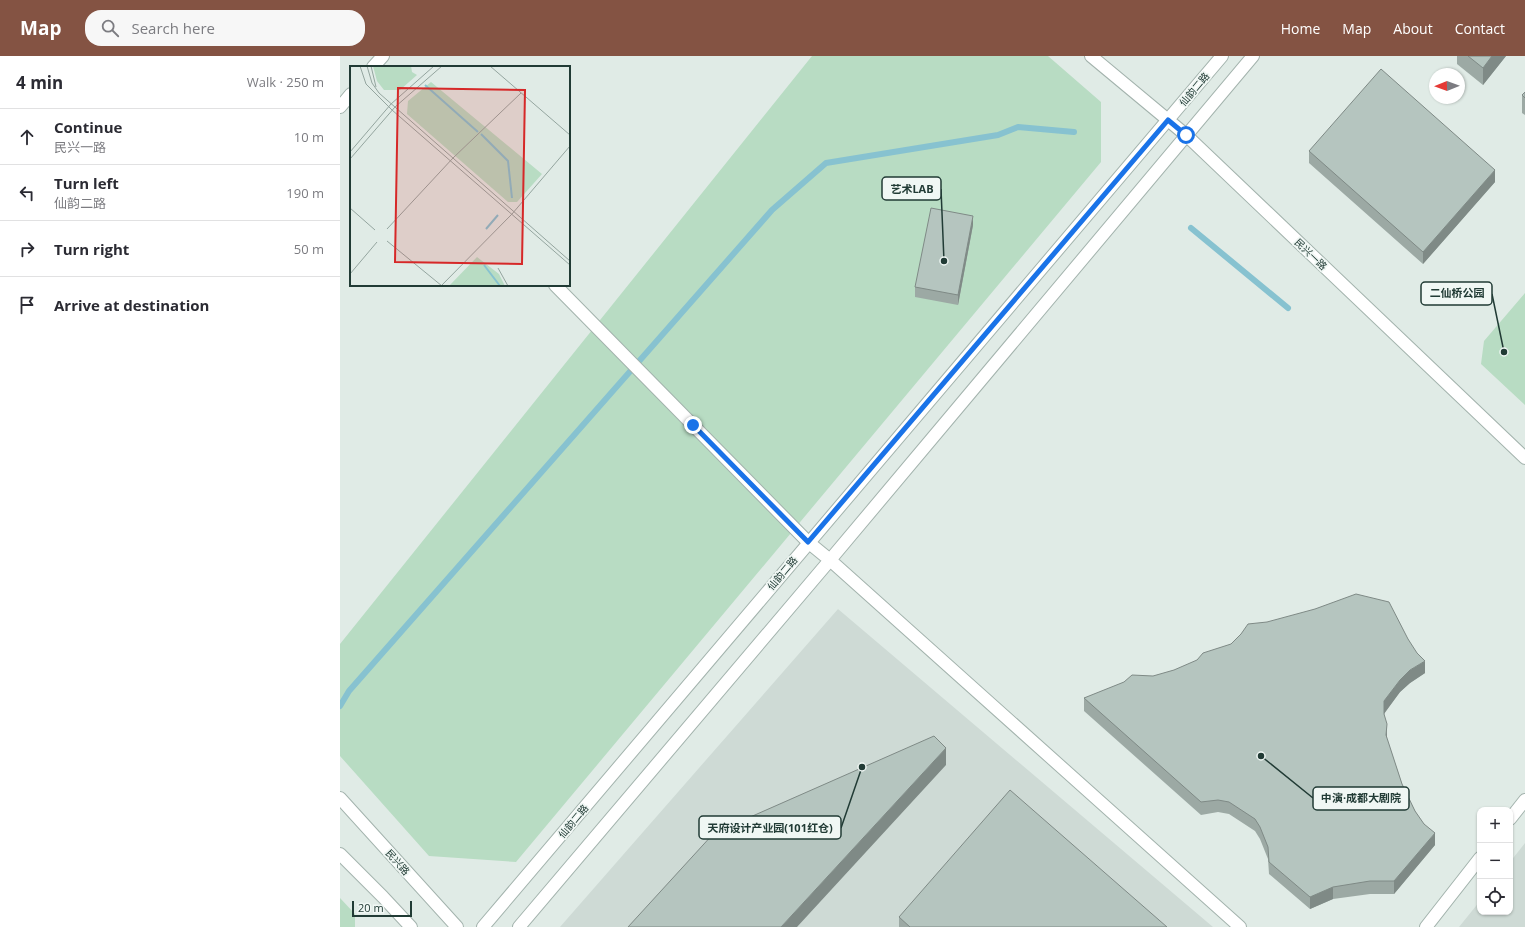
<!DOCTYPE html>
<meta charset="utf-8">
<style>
:root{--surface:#fff;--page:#f7f7f7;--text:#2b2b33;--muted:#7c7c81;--line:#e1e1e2;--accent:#845343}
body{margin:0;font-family:"Open Sans","Noto Sans SC",sans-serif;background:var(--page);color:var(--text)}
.controls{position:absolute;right:12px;bottom:12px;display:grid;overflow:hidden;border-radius:8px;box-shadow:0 1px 3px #0004}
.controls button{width:36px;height:36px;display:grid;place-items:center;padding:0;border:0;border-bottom:1px solid var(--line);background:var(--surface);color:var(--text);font:20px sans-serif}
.compass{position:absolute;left:1089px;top:12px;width:36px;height:36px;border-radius:50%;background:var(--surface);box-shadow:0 1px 3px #0004;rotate:269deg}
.scale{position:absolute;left:12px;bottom:10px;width:60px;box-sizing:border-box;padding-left:4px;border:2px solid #213b35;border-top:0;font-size:11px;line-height:14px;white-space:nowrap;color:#213b35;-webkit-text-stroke:3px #f0f7f4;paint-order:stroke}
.stop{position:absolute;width:12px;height:12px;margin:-9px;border:3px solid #1a73e8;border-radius:50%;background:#fff}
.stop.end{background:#1a73e8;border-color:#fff;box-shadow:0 1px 4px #0008}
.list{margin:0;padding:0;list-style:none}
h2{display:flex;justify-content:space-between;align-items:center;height:52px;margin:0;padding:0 16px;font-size:17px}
h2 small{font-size:13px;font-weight:400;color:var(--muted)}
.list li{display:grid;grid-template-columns:26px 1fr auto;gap:12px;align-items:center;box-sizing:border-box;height:56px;padding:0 16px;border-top:1px solid var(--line)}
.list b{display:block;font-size:15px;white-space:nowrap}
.list p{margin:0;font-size:13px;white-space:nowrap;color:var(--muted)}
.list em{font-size:13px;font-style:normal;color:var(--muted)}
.icon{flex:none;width:22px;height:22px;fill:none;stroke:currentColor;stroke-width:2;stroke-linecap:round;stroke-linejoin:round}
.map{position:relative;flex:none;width:1185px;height:871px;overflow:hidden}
header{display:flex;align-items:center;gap:24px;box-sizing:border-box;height:56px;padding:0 20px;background:var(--accent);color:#fff}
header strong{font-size:19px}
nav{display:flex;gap:22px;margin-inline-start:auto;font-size:14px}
.search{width:280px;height:36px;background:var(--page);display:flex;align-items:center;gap:10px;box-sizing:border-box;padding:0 14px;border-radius:16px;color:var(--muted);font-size:15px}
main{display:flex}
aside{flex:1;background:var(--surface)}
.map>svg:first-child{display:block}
</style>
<header>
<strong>Map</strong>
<div class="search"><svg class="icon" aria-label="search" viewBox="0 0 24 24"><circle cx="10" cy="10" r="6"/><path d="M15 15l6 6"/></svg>Search here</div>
<nav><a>Home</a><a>Map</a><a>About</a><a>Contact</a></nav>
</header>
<main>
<aside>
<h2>4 min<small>Walk · 250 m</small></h2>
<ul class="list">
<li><svg class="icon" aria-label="ahead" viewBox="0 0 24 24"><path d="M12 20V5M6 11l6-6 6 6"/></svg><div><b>Continue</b><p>民兴一路</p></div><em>10 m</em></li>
<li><svg class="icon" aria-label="left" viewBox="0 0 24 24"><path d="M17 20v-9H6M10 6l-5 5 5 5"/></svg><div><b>Turn left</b><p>仙韵二路</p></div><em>190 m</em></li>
<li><svg class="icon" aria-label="right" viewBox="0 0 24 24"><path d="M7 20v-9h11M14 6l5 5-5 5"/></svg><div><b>Turn right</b></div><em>50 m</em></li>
<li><svg class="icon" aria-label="arrive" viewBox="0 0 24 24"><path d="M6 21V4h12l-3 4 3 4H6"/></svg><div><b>Arrive at destination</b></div></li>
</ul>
</aside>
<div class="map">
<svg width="1185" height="871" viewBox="0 0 1185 871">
<rect width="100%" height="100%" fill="#e0ebe6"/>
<!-- built -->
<path fill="#cedad5" d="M498 553 873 871H220Z
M1185 787V871H1119L1140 845V856H1170V806Z"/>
<!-- green -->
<path fill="#b8dcc3" d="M472 0H708L761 46V106L176 806 89 800 0 700V588Z
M1185 237V349L1141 308 1144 285Z
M0 842 15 858V871H0Z"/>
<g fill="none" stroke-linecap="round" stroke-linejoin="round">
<!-- stream -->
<path stroke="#87c2d0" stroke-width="6" d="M851 172 948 252
M0 650 9 635 432 154 486 107 658 79 678 71 734 76"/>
<defs>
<path id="minor" d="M751 0 846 79 1185 402
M33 11 43 0
M0 51 11 38
M215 229 468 486"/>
<path id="tertiary" d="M468 486 490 504 900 871
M0 742 117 871
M1170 763 1185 744
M0 798 43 841 71 871
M143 871 882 0
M179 871 490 504 913 0
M1086 871 1140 802"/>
</defs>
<!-- minor casing -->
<use href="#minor" stroke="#a3b3ad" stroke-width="14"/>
<!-- tertiary casing -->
<use href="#tertiary" stroke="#a3b3ad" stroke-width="14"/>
<!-- minor -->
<use href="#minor" stroke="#fff" stroke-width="12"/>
<!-- tertiary -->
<use href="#tertiary" stroke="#fff" stroke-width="12"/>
</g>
<!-- wall -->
<path fill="#9ca9a4" d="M1117 0H1166L1143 29 1117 8Z
M1185 36V59L1182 57V39Z
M969 95 1155 126 1083 208 969 107Z
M633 169 618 249 575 241V231Z
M1085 617 1070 627 1060 636 1044 657 1047 680V683L1062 728 1075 755 1095 789 1054 838H1030L993 843 970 853 929 818 928 803 920 783 915 775 889 758 878 756 861 759 744 655V642L813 620Z
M559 861 827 871H559Z"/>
<!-- shaded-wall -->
<path fill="#7f8a86" d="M1152 0H1166L1143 29V12Z
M1155 114V126L1083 208V196Z
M633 160V169L618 249V239Z
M1085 605V617L1070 627 1060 636 1044 658V645L1060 624 1070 614Z
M1047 668V680L1046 692V679Z
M606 692V709L457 871H441Z
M1095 777V789L1054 838V825Z
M993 831V843L970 853V841Z"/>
<!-- building -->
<path fill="#b5c5bf" stroke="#7f8a86" d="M1128 0H1152L1143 12Z
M1041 13 1155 114 1083 196 969 95Z
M1185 36V42L1182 39Z
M591 152 633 160 618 239 575 231Z
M1016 538 1049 546 1068 583 1077 597 1085 605 1070 614 1060 624 1044 645V658L1047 668 1046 679 1062 728 1075 755 1084 768 1095 777 1054 825H1030L993 831 970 841 929 806 928 791 920 771 915 763 889 746 878 744 861 746 744 642 784 626 792 619 813 620 834 614 857 604 863 597 891 588 901 578 908 568 927 566 975 553Z
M594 680 606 692 441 871H288L374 777Z
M670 734 827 871H570L559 861Z"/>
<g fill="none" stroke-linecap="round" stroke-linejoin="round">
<!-- route -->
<path stroke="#1a73e8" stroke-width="5" d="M353 369 468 486 828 64 846 79"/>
</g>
<g text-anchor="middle" stroke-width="3.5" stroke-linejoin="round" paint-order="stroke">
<!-- street labels -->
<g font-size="10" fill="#213b35" stroke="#f0f7f4">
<text transform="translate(854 33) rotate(-50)" y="4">仙韵二路</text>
<text transform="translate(971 198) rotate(44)" y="4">民兴一路</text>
<text transform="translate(442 517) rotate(-50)" y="4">仙韵二路</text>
<text transform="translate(233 765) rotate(-50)" y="4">仙韵二路</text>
<text transform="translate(58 806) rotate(48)" y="4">民兴路</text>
</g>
</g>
<!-- overview -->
<g transform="translate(10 10)">
<rect width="220" height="220" fill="#e0ebe6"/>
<path d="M23 0H61L62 6 67 9 50 24H34L27 15ZM81 16 192 108 167 136H158L57 48 58 35ZM127 191 149 208 155 220H99Z" fill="#b8dcc3"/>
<path fill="none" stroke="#87c2d0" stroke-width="2" d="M75 19 128 66M131 68 158 95 162 132M136 163 148 149M134 199 150 220"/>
<path fill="none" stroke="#94a59f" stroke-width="1" d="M10 0 16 18 42 44 220 199M17 0 22 17 29 27 220 195M21 0 26 21M140 0 220 69M0 86 41 38 84 0M0 93 45 41 92 0M0 142 25 164M37 163 103 92 171 27M37 175 92 220M148 202 158 220M0 208 27 176M91 220 162 148 220 80"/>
<path fill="#d62828" fill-opacity="0.15" stroke="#d62828" stroke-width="2" d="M48 22 175 24 172 198 45 196Z"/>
<rect width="220" height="220" fill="none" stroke="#213b35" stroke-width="2"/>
</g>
<!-- callouts -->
<path fill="none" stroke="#213b35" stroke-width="1.5" d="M604 205L601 133M1164 296L1152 238M921 700L973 742M522 711L501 772"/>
<g fill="#213b35" stroke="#f0f7f4" stroke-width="1.5">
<circle cx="604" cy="205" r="4"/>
<circle cx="1164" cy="296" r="4"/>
<circle cx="921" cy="700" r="4"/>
<circle cx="522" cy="711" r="4"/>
</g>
<g fill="#f0f7f4" stroke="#213b35" stroke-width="1.5">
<rect x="542" y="121" width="59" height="23" rx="4"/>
<rect x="1081" y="226" width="71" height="23" rx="4"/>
<rect x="973" y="731" width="96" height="23" rx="4"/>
<rect x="359" y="760" width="142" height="23" rx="4"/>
</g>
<g font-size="11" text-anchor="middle" font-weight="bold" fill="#213b35">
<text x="572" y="137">艺术LAB</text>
<text x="1117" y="241">二仙桥公园</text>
<text x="1021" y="746">中演·成都大剧院</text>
<text x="430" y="776">天府设计产业园(101红仓)</text>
</g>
</svg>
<div class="controls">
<button>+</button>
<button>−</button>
<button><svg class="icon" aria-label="locate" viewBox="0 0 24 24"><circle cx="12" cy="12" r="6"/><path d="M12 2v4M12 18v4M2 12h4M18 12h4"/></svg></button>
</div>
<svg class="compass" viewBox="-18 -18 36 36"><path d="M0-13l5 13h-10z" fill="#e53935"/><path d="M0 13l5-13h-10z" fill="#7c7c81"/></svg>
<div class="scale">20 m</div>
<div class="stop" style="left:846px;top:79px"></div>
<div class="stop end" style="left:353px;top:369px"></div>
</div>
</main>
